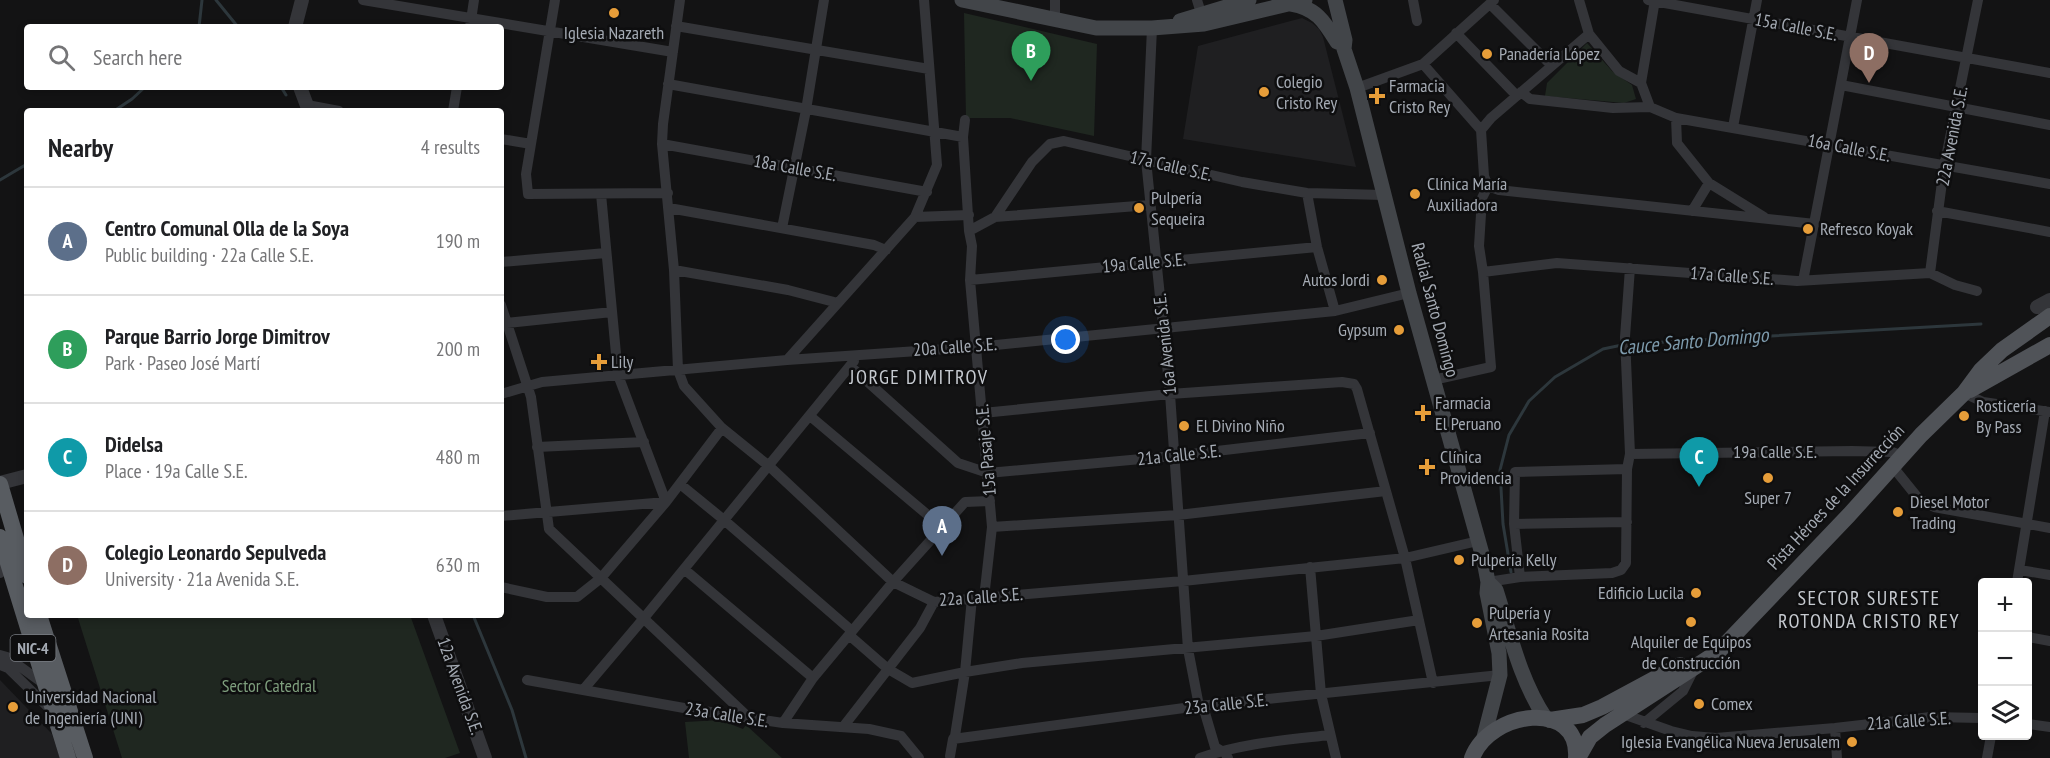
<!DOCTYPE html>
<meta charset="utf-8">
<style>
:root{--surface:#fff;--page:#f6f6f6;--text:#202124;--muted:#757577;--line:#e0e0e0;--accent:#111827}
body{margin:0;font-family:"PT Sans Narrow",sans-serif;background:var(--page);color:var(--text)}
.controls{position:absolute;right:18px;bottom:18px;display:grid;overflow:hidden;border-radius:6px;box-shadow:0 3px 9px #0003}
.controls button{width:54px;height:54px;display:grid;place-items:center;padding:0;border:0;border-bottom:2px solid var(--line);background:var(--surface);color:var(--text);font:30px sans-serif}
.you{position:absolute;left:1066px;top:340px;width:21px;height:21px;margin:-15px;border:4px solid #fff;border-radius:50%;background:#1a73e8;box-shadow:0 0 0 9px #1a73e833}
.badge{display:grid;place-items:center;width:39px;height:39px;border-radius:50%;background:var(--accent);color:#fff;font-size:20px;font-weight:700}
.pin{position:absolute;translate:-50% -50px;filter:drop-shadow(0 2px 3px #0008)}
.pin::after{content:'';position:absolute;top:32px;width:21px;height:18px;background:inherit;clip-path:polygon(0 0,100% 0,50% 100%)}
.list{margin:0;padding:0;list-style:none}
h2{display:flex;justify-content:space-between;align-items:center;height:78px;margin:0;padding:0 24px;font-size:26px}
h2 small{font-size:20px;font-weight:400;color:var(--muted)}
.list li{display:grid;grid-template-columns:39px 1fr auto;gap:18px;align-items:center;box-sizing:border-box;height:108px;padding:0 24px;border-top:2px solid var(--line)}
.list b{display:block;font-size:22px;white-space:nowrap}
.list p{margin:0;font-size:20px;white-space:nowrap;color:var(--muted)}
.list em{font-size:20px;font-style:normal;color:var(--muted)}
.icon{flex:none;width:33px;height:33px;fill:none;stroke:currentColor;stroke-width:2;stroke-linecap:round;stroke-linejoin:round}
.map{position:relative;flex:none;width:2050px;height:758px;overflow:hidden}
.search{position:absolute;background:var(--surface);box-shadow:0 3px 9px #0003;left:24px;top:24px;width:480px;height:66px;display:flex;align-items:center;gap:15px;box-sizing:border-box;padding:0 21px;border-radius:6px;color:var(--muted);font-size:22px}
.panel{position:absolute;background:var(--surface);box-shadow:0 3px 9px #0003;left:24px;top:108px;width:480px;height:510px;border-radius:6px}
.map>svg:first-child{display:block}
</style>
<div class="map">
<svg width="2050" height="758" viewBox="0 0 2050 758">
<rect width="100%" height="100%" fill="#131314"/>
<!-- built -->
<path fill="#1f1f21" d="M1302 18 1312 23 1319 29 1323 37 1356 167 1183 139 1198 46Z
M0 680 52 734 60 758H0Z"/>
<!-- green -->
<path fill="#1f2720" d="M964 13 1097 44 1094 136 1010 118H966Z
M1587 43 1612 71 1632 85 1636 99 1624 103 1545 96 1547 83Z
M77 615H410L460 753 445 758H122Z
M720 720 743 729 746 725 782 758H689L685 722Z"/>
<g fill="none" stroke-linecap="round" stroke-linejoin="round">
<!-- stream -->
<path stroke="#2d373c" stroke-width="3" d="M216 0 238 27
M199 27 202 0
M281 87 286 95
M114 111 132 99 145 87
M0 180 27 164
M1629 344 1981 324
M1511 572 1503 524 1500 470 1509 435 1529 401 1555 377 1603 349 1622 345
M473 615 512 710 526 758"/>
<!-- minor -->
<path stroke="#343539" stroke-width="10" d="M363 0 673 52
M555 0 526 174 528 194 668 193
M680 0 663 124 662 144 674 270 678 370 684 386 722 428 769 466 893 582 934 602 1183 581 1405 558 1478 541
M1197 0 1201 13
M1413 0 1417 21
M1579 0 1589 34 1619 71 1641 83
M1648 0 2050 73
M1490 4 1551 65
M1055 21V0
M676 26 929 69
M470 27 474 0
M1152 28 1146 160 1170 394 1188 649 1199 706 1205 713 1215 747 1225 753 1228 758
M1456 33 1517 96
M1589 34 1491 118 1481 130 1484 176 1488 186 1499 190 1815 224
M1423 64 1481 130
M668 84 963 137
M1841 85 2050 125
M1357 88 1423 64 1494 0
M1521 92 1530 99 1613 108 1650 107 1676 118 2050 184
M307 105 339 111
M1650 107 1641 83 1655 0
M453 111 457 87
M1676 118 1677 143 1709 183 1764 217
M965 120 963 137 969 231 972 246 970 280 992 527 984 598
M1733 127 1757 0
M501 139 531 144
M662 144 927 192
M1307 193 1317 247 1335 311
M601 194 618 375 666 502
M669 208 874 245 886 250
M1692 211 1709 183
M1937 211 2050 232
M915 217 969 215
M995 217 1032 162 1050 144 1064 141 1242 182 1307 193 1384 195
M782 228 806 110 824 0
M969 231 995 217 1150 205
M501 262 606 253
M1630 268 1625 337 1630 454
M674 270 788 290 838 303
M1483 272 1557 263 1797 281 1930 273 1955 285 1977 291
M1930 273 1944 167 1978 0
M970 280 1317 247
M1803 281 1857 0
M501 305 531 397 549 529 749 718
M507 323 612 312
M787 360 915 217 937 165 924 0
M850 366 958 463 988 473 1174 456 1370 433
M1433 380 1491 367 1483 272 1479 246 1482 198 1488 186
M1964 393 1983 402 2050 412
M501 394 542 382 787 360 976 347 1335 311 1409 293
M983 413 1170 394 1342 382 1354 384 1357 389 1405 558 1433 683
M810 416 942 527
M537 447 644 442
M1893 467 1918 498 1934 507 2050 528
M680 484 724 520 852 631
M501 516 666 502
M1514 524 1627 522
M992 527 1178 515 1386 491
M1310 567 1321 694 1336 758
M684 569 813 678
M2020 570 2050 575
M0 573 2 554
M1520 577 1514 524 1515 472 1627 469
M1488 582 1520 577 1612 573 1621 570 1626 563 1627 469 1630 454 1852 451 1892 452 1903 456
M2017 582 2045 411
M501 587 547 597H577L601 578 666 502 722 428
M849 635 888 669 912 683 965 672 1022 663 1316 636 1419 620
M2028 637 2050 641
M0 655 7 657 44 684
M0 665 8 668 51 710
M527 680 684 708 783 723 869 729 901 736 919 758
M583 690 644 618 854 361
M1623 714 1671 731 1692 736 1716 738 1835 728 1931 717 1982 718
M783 723 813 678 893 582 965 502 990 501
M1644 723 1683 691 1694 669
M2028 724 2050 727
M843 727 920 628 934 602
M1835 728 1837 758
M953 739 1199 706 1500 675
M950 756 953 739 955 736 965 672 972 598
M1200 758C1242 743 1286 740 1330 735
M1987 758 1991 736"/>
<!-- tertiary -->
<path stroke="#343539" stroke-width="14" d="M295 27 302 0
M300 87 309 111
M2037 307 2050 300
M0 483 27 476
M434 615 485 758"/>
<!-- secondary -->
<path stroke="#424549" stroke-width="15" d="M962 0 1096 28H1152L1204 24 1305 0
M1335 0 1345 40 1344 49 1357 88 1409 293 1484 561 1488 582 1487 593 1499 653 1500 675 1484 737
M1291 4C1316 8 1324 21 1337 42
M1180 21 1249 0
M1490 584 1496 590C1510 634 1520 680 1546 719"/>
<!-- primary -->
<path stroke="#505358" stroke-width="16" d="M1970 390 2050 345
M1550 720 1583 715 1602 707 1680 665
M1472 758C1490 710 1580 699 1576 758
M1578 758 1590 737 1605 725 1718 652 1849 515 1921 435 1964 393 1981 370 2002 350 2050 316"/>
<!-- trunk -->
<path stroke="#585c61" stroke-width="16" d="M0 484 27 576
M0 537 68 758
M39 615 85 758"/>
</g>
<!-- markers -->
<g fill="#e69d39" stroke="#0e0e0f" stroke-width="2">
<circle cx="614" cy="13" r="6"/>
<circle cx="1487" cy="54" r="6"/>
<circle cx="1264" cy="92" r="6"/>
<path d="M1374 87h6v6h6v6h-6v6h-6v-6h-6v-6h6z"/>
<circle cx="1415" cy="194" r="6"/>
<circle cx="1139" cy="208" r="6"/>
<circle cx="1808" cy="229" r="6"/>
<circle cx="1382" cy="280" r="6"/>
<circle cx="1399" cy="330" r="6"/>
<path d="M596 353h6v6h6v6h-6v6h-6v-6h-6v-6h6z"/>
<path d="M1420 404h6v6h6v6h-6v6h-6v-6h-6v-6h6z"/>
<circle cx="1964" cy="416" r="6"/>
<circle cx="1184" cy="426" r="6"/>
<path d="M1424 458h6v6h6v6h-6v6h-6v-6h-6v-6h6z"/>
<circle cx="1768" cy="478" r="6"/>
<circle cx="1898" cy="512" r="6"/>
<circle cx="1459" cy="560" r="6"/>
<circle cx="1696" cy="593" r="6"/>
<circle cx="1691" cy="622" r="6"/>
<circle cx="1477" cy="623" r="6"/>
<circle cx="1699" cy="704" r="6"/>
<circle cx="13" cy="707" r="6"/>
<circle cx="1852" cy="742" r="6"/>
</g>
<g text-anchor="middle" stroke-width="5" stroke-linejoin="round" paint-order="stroke">
<!-- shield labels -->
<rect fill="#0e0e0f" stroke="#787c82" stroke-width="1.5" x="10.5" y="635" width="45" height="26" rx="4.5"/>
<g font-size="16" font-weight="bold" fill="#a5abb4">
<text x="33" y="654">NIC-4</text>
</g>
<!-- street labels -->
<g font-size="18" fill="#a5abb4" stroke="#0e0e0f">
<text transform="translate(1796 27) rotate(11)" y="6">15a Calle S.E.</text>
<text transform="translate(1952 136) rotate(-79)" y="6">22a Avenida S.E.</text>
<text transform="translate(1849 148) rotate(11)" y="6">16a Calle S.E.</text>
<text transform="translate(1171 166) rotate(13)" y="6">17a Calle S.E.</text>
<text transform="translate(795 168) rotate(10)" y="6">18a Calle S.E.</text>
<text transform="translate(1144 263) rotate(-5)" y="6">19a Calle S.E.</text>
<text transform="translate(1732 276) rotate(4)" y="6">17a Calle S.E.</text>
<text transform="translate(1435 310) rotate(75)" y="6">Radial Santo Domingo</text>
<text transform="translate(1165 344) rotate(-96)" y="6">16a Avenida S.E.</text>
<text transform="translate(955 347) rotate(-4)" y="6">20a Calle S.E.</text>
<text transform="translate(986 450) rotate(-95)" y="6">15a Pasaje S.E.</text>
<text x="1775" y="458">19a Calle S.E.</text>
<text transform="translate(1179 455) rotate(-6)" y="6">21a Calle S.E.</text>
<text transform="translate(1836 497) rotate(-47)" y="6">Pista Héroes de la Insurrección</text>
<text transform="translate(981 597) rotate(-4)" y="6">22a Calle S.E.</text>
<text transform="translate(460 686) rotate(70)" y="6">12a Avenida S.E.</text>
<text transform="translate(1226 704) rotate(-6)" y="6">23a Calle S.E.</text>
<text transform="translate(727 715) rotate(9)" y="6">23a Calle S.E.</text>
<text transform="translate(1909 721) rotate(-4)" y="6">21a Calle S.E.</text>
</g>
<!-- poi labels -->
<g font-size="18" fill="#a5abb4" stroke="#0e0e0f" text-anchor="start">
<text x="614" y="39" text-anchor="middle">Iglesia Nazareth</text>
<text x="1499" y="60">Panadería López</text>
<text x="1276" y="88">Colegio<tspan x="1276" dy="21">Cristo Rey</tspan></text>
<text x="1389" y="92">Farmacia<tspan x="1389" dy="21">Cristo Rey</tspan></text>
<text x="1427" y="190">Clínica María<tspan x="1427" dy="21">Auxiliadora</tspan></text>
<text x="1151" y="204">Pulpería<tspan x="1151" dy="21">Sequeira</tspan></text>
<text x="1820" y="235">Refresco Koyak</text>
<text x="1370" y="286" text-anchor="end">Autos Jordi</text>
<text x="1387" y="336" text-anchor="end">Gypsum</text>
<text x="611" y="368">Lily</text>
<text x="1435" y="409">Farmacia<tspan x="1435" dy="21">El Peruano</tspan></text>
<text x="1976" y="412">Rosticería<tspan x="1976" dy="21">By Pass</tspan></text>
<text x="1196" y="432">El Divino Niño</text>
<text x="1440" y="463">Clínica<tspan x="1440" dy="21">Providencia</tspan></text>
<text x="1768" y="504" text-anchor="middle">Super 7</text>
<text x="1910" y="508">Diesel Motor<tspan x="1910" dy="21">Trading</tspan></text>
<text x="1471" y="566">Pulpería Kelly</text>
<text x="1684" y="599" text-anchor="end">Edificio Lucila</text>
<text x="1489" y="619">Pulpería y<tspan x="1489" dy="21">Artesania Rosita</tspan></text>
<text x="1691" y="648" text-anchor="middle">Alquiler de Equipos<tspan x="1691" dy="21">de Construcción</tspan></text>
<text x="25" y="703">Universidad Nacional<tspan x="25" dy="21">de Ingeniería (UNI)</tspan></text>
<text x="1711" y="710">Comex</text>
<text x="1840" y="748" text-anchor="end">Iglesia Evangélica Nueva Jerusalem</text>
</g>
<!-- park labels -->
<g font-size="18" fill="#7e9e7d" stroke="#0e0e0f">
<text x="269" y="692">Sector Catedral</text>
</g>
<!-- water labels -->
<g font-size="20" font-style="italic" fill="#7e9bad" stroke="#0e0e0f">
<text transform="translate(1693 341) rotate(-5)" y="7">Cauce Santo Domingo</text>
</g>
<!-- neighbourhood labels -->
<g font-size="20" letter-spacing="1.5" fill="#c6cad0" stroke="#0e0e0f">
<text x="919" y="384">JORGE DIMITROV</text>
<text x="1869" y="605">SECTOR SURESTE<tspan x="1869" dy="23">ROTONDA CRISTO REY</tspan></text>
</g>
</g>
</svg>
<div class="controls">
<button>+</button>
<button>−</button>
<button><svg class="icon" aria-label="layers" viewBox="0 0 24 24"><path d="M12 4l9 5-9 5-9-5zM3 14l9 5 9-5"/></svg></button>
</div>
<div class="you"></div>
<div class="pin badge" style="left:942px;top:556px;background:#5c6f8a">A</div>
<div class="pin badge" style="left:1031px;top:81px;background:#2e9e5b">B</div>
<div class="pin badge" style="left:1699px;top:487px;background:#0f9aa8">C</div>
<div class="pin badge" style="left:1869px;top:83px;background:#8d6e63">D</div>
<div class="search"><svg class="icon" aria-label="search" viewBox="0 0 24 24"><circle cx="10" cy="10" r="6"/><path d="M15 15l6 6"/></svg>Search here</div>
<section class="panel">
<h2>Nearby<small>4 results</small></h2>
<ul class="list">
<li><span class="badge" style="background:#5c6f8a">A</span><div><b>Centro Comunal Olla de la Soya</b><p>Public building · 22a Calle S.E.</p></div><em>190 m</em></li>
<li><span class="badge" style="background:#2e9e5b">B</span><div><b>Parque Barrio Jorge Dimitrov</b><p>Park · Paseo José Martí</p></div><em>200 m</em></li>
<li><span class="badge" style="background:#0f9aa8">C</span><div><b>Didelsa</b><p>Place · 19a Calle S.E.</p></div><em>480 m</em></li>
<li><span class="badge" style="background:#8d6e63">D</span><div><b>Colegio Leonardo Sepulveda</b><p>University · 21a Avenida S.E.</p></div><em>630 m</em></li>
</ul>
</section>
</div>
